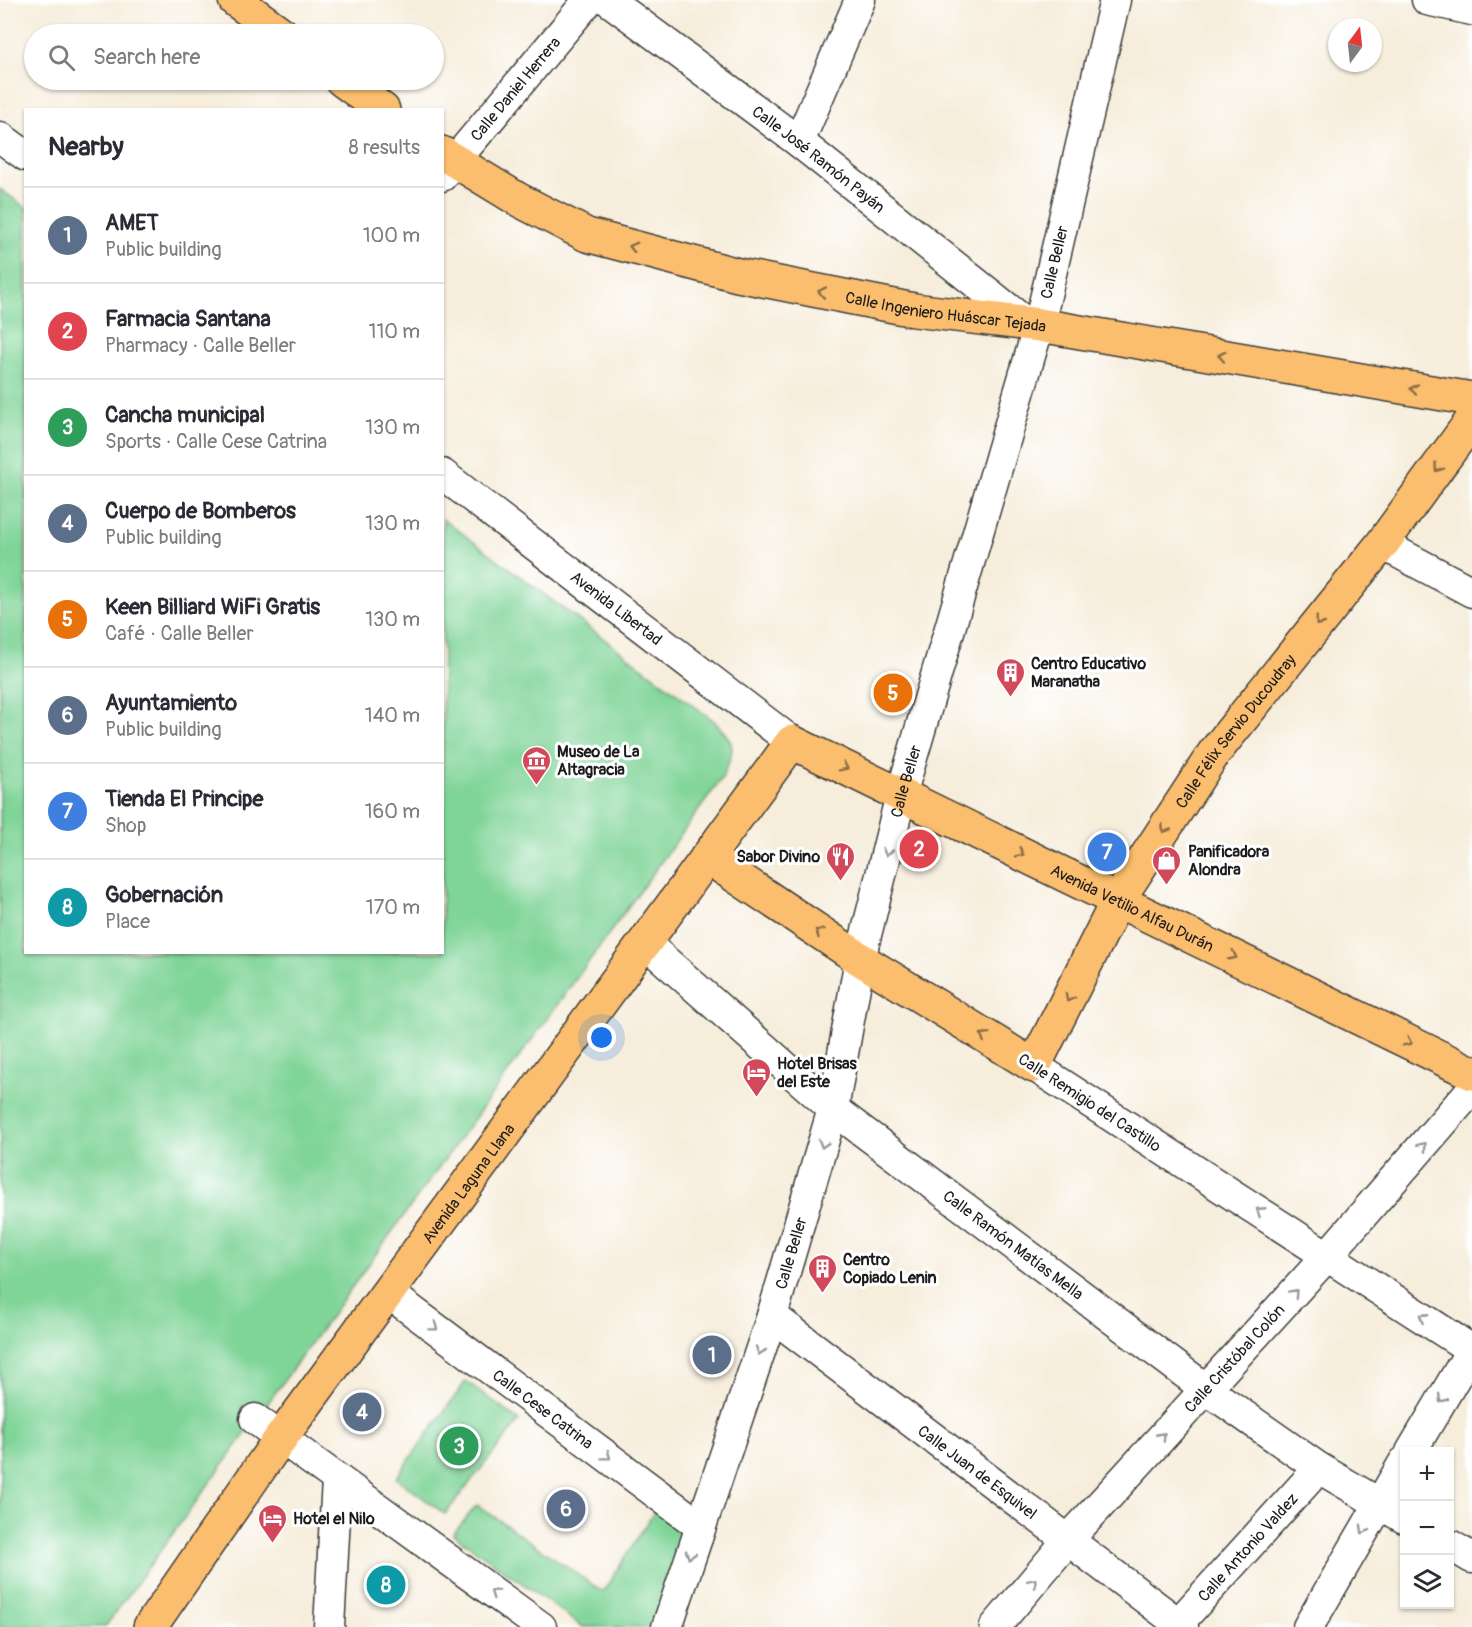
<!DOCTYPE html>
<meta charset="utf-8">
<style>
:root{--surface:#fff;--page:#f2f2f3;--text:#2b2b33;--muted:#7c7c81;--line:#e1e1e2;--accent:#7c3aed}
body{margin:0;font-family:Pangolin,sans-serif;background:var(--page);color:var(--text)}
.controls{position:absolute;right:18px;bottom:18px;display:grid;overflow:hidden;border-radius:0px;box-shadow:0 2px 4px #0004}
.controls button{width:54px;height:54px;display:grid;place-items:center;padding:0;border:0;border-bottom:2px solid var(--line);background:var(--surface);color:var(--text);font:30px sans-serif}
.compass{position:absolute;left:1328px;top:18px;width:54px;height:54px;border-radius:50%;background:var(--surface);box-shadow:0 2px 4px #0004;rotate:15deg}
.you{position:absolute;left:602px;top:1038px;width:21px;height:21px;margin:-15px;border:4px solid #fff;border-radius:50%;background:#1a73e8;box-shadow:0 0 0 9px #1a73e833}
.badge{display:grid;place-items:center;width:39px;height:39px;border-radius:50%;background:var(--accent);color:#fff;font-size:20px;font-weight:700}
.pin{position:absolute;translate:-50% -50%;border:3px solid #fff;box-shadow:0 2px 6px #0006}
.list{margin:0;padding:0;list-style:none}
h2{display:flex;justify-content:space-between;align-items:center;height:78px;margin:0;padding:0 24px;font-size:26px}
h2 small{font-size:20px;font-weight:400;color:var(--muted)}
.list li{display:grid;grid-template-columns:39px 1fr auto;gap:18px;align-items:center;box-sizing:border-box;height:96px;padding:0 24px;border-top:2px solid var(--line)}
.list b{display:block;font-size:22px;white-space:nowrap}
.list p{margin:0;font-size:20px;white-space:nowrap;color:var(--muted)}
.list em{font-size:20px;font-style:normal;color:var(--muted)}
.icon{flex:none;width:33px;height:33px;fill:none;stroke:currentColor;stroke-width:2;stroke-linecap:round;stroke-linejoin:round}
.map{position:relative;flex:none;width:1472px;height:1627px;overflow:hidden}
.search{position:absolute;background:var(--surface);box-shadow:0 2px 4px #0004;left:24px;top:24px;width:420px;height:66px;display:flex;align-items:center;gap:15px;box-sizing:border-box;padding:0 21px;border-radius:33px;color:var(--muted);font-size:22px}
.panel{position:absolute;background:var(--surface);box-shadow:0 2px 4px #0004;left:24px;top:108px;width:420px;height:846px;border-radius:0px}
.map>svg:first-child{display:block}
</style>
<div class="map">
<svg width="1472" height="1627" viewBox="0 0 1472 1627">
<rect width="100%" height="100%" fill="#fff"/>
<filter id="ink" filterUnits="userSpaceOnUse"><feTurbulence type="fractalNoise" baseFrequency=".0167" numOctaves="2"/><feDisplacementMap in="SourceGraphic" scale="12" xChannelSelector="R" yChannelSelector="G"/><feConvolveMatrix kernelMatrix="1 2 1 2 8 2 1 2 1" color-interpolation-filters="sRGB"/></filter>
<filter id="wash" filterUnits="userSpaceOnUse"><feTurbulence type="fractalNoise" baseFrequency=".008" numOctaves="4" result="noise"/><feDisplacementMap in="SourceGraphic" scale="24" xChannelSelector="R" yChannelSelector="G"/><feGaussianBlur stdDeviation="1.35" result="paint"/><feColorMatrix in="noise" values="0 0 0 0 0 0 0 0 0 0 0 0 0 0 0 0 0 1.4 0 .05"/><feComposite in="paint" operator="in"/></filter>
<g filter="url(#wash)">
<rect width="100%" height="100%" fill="#f6eddb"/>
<!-- green -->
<path fill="#7fd497" stroke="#4e785a" stroke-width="1.5" d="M0 189 26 208V952H442L443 519 713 720C737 745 736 746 722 778L105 1627H0Z
M466 1381 519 1421 445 1514 396 1478Z
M663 1498 700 1526 667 1627H583L453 1534 477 1505 603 1592Z"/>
</g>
<g filter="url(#ink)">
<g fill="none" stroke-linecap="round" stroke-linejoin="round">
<defs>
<g id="minor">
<path id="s1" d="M608 0 799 142 1026 323"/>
<path d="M1427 0 1472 10"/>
<path d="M0 137 26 156"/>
<path d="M799 142 860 0"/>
<path id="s2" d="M442 176 589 0"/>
<path id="s3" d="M442 474 792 742"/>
<path d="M1382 544 1472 592"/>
<path id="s4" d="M644 942 833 1109 1206 1389 1319 1468 1404 1518"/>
<path d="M1034 1066 1472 1350"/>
<path id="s5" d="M387 1292 700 1526"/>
<path id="s6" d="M772 1316 1183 1627"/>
<path d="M255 1419 541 1627"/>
<path d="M1411 1452 1472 1349"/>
<path d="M1450 1545 1472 1558"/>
<path d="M329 1627 337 1480"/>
<path id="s7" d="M667 1627 772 1316 833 1109 860 959 901 795 1039 325 1115 0"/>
<path id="s8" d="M995 1627 1068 1540 1328 1255 1472 1089"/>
<path id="s9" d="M1175 1627 1319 1468"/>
<path d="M1308 1627 1404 1462"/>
</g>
<g id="major">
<path d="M235 0 282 34"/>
<path d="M342 80 383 110"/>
<path id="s10" d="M442 153 519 200 587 235 738 275 914 310 1039 325 1472 399"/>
<path id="s11" d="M707 857 860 959 1034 1066 1118 900 1214 753 1382 544 1472 420"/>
<path id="s12" d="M150 1627 280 1439 792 742 1472 1073"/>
</g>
</defs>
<!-- minor casing -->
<use href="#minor" stroke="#3d3b39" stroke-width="33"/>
<!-- major casing -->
<use href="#major" stroke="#3d3b39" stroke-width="36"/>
<!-- minor -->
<use href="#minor" stroke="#fff" stroke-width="30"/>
<!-- major -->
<use href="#major" stroke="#fbbe6e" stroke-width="33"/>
</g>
<!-- one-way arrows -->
<defs><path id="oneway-chevron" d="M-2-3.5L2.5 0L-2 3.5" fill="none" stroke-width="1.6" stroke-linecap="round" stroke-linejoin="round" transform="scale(1.5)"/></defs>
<g stroke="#8c6d45">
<use href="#oneway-chevron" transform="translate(633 247) rotate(-165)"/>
<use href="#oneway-chevron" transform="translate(822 292) rotate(-169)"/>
<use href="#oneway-chevron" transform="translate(1222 356) rotate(-170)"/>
<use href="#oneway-chevron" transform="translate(1414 389) rotate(-170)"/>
<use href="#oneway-chevron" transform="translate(1438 468) rotate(126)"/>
<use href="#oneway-chevron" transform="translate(1319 622) rotate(129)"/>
<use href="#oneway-chevron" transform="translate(844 767) rotate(26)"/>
<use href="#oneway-chevron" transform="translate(1165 829) rotate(123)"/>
<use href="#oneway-chevron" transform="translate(1020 853) rotate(26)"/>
<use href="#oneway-chevron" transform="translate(819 932) rotate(-146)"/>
<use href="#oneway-chevron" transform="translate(1233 956) rotate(26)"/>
<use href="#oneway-chevron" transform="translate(1069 998) rotate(117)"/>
<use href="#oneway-chevron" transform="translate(984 1036) rotate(-148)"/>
<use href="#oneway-chevron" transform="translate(1408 1042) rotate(26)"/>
</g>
<g stroke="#999">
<use href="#oneway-chevron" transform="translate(887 852) rotate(104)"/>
<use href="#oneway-chevron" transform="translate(823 1144) rotate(107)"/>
<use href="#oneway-chevron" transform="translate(1423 1146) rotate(-49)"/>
<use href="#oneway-chevron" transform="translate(1260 1211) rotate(-147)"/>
<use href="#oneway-chevron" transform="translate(1294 1293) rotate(-47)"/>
<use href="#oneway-chevron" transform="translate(1423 1317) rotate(-147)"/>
<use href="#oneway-chevron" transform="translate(434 1327) rotate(37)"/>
<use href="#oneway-chevron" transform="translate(760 1351) rotate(109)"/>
<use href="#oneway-chevron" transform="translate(1442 1399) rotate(121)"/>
<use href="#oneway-chevron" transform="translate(1162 1436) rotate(-48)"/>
<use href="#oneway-chevron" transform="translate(607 1456) rotate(37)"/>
<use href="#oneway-chevron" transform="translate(1364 1530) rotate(120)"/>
<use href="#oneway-chevron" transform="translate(690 1555) rotate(108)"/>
<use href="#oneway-chevron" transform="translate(1033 1582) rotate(-50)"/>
<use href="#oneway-chevron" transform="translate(494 1593) rotate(-144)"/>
</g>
</g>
<!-- icons -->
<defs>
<symbol id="building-pin" viewBox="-11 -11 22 30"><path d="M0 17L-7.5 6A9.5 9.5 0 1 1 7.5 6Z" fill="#d1495b" stroke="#fff"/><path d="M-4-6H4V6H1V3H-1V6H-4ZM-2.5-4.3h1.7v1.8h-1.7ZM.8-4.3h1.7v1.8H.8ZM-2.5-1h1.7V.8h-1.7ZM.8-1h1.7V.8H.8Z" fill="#fff"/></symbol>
<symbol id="museum-pin" viewBox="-11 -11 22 30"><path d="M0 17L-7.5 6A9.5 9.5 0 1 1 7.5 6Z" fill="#d1495b" stroke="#fff"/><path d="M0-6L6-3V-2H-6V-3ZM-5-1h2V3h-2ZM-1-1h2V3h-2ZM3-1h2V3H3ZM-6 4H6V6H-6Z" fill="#fff"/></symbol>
<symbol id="restaurant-pin" viewBox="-11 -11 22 30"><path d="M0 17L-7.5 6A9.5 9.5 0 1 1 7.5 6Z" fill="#d1495b" stroke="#fff"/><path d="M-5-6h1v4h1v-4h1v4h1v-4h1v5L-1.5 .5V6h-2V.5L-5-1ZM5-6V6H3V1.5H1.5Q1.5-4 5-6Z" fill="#fff"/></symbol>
<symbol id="shop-pin" viewBox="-11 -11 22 30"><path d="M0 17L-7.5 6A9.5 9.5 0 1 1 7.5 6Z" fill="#d1495b" stroke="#fff"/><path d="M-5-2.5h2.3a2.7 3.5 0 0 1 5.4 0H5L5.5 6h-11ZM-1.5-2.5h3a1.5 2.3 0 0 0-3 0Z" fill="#fff"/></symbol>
<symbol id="hotel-pin" viewBox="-11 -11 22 30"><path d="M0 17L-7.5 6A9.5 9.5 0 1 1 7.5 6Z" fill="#d1495b" stroke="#fff"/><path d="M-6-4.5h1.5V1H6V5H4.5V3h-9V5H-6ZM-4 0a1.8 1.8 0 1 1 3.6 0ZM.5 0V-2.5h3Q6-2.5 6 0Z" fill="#fff"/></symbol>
</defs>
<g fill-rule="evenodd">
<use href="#building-pin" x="994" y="656" width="33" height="45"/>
<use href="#museum-pin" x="520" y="744" width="33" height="45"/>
<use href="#restaurant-pin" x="824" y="840" width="33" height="45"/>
<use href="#shop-pin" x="1150" y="844" width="33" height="45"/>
<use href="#hotel-pin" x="740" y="1056" width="33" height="45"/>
<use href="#building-pin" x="806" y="1252" width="33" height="45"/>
<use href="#hotel-pin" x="256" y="1502" width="33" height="45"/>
</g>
<g text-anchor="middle" stroke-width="6" stroke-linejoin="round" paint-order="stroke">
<!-- street labels -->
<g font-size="16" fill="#1c1c1c" stroke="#fff">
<text dy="6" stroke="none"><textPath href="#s2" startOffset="114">Calle Daniel Herrera</textPath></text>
<text dy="6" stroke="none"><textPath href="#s1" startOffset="264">Calle José Ramón Payán</textPath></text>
<text dy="6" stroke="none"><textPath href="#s7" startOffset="1420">Calle Beller</textPath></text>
<text dy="6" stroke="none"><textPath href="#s10" startOffset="534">Calle Ingeniero Huáscar Tejada</textPath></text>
<text dy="6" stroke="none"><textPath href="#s3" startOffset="220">Avenida Libertad</textPath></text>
<text dy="6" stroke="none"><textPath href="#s11" startOffset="780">Calle Félix Servio Ducoudray</textPath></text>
<text dy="6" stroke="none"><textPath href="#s7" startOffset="880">Calle Beller</textPath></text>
<text dy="6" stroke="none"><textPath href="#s12" startOffset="1472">Avenida Vetilio Alfau Durán</textPath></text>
<text transform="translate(1090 1102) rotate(33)" y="6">Calle Remigio del Castillo</text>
<text dy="6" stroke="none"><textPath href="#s12" startOffset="546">Avenida Laguna Llana</textPath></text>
<text dy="6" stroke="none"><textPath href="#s4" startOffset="478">Calle Ramón Matías Mella</textPath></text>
<text dy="6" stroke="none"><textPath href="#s7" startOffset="394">Calle Beller</textPath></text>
<text dy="6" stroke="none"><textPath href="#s8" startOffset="360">Calle Cristóbal Colón</textPath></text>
<text dy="6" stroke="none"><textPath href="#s5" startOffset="195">Calle Cese Catrina</textPath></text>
<text dy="6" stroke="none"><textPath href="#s6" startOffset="258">Calle Juan de Esquivel</textPath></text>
<text dy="6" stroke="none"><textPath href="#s9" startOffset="108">Calle Antonio Valdez</textPath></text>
</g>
<!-- poi labels -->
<g font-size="16" font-weight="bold" fill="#1c1c1c" stroke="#fff" text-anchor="start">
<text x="1031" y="669">Centro Educativo<tspan x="1031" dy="18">Maranatha</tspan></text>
<text x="557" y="757">Museo de La<tspan x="557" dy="18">Altagracia</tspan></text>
<text x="1188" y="857">Panificadora<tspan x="1188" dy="18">Alondra</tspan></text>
<text x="820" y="862" text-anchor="end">Sabor Divino</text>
<text x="777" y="1069">Hotel Brisas<tspan x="777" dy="18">del Este</tspan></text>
<text x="843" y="1265">Centro<tspan x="843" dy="18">Copiado Lenin</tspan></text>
<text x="293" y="1524">Hotel el Nilo</text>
</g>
</g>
</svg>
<div class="controls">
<button>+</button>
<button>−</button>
<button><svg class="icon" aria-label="layers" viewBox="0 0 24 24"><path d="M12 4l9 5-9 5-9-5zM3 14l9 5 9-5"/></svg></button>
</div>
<svg class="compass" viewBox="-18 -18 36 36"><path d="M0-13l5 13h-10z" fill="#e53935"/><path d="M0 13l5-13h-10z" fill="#7c7c81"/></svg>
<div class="you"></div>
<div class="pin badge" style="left:712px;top:1355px;background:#5c6f8a">1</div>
<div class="pin badge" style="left:919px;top:849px;background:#e0444e">2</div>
<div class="pin badge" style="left:459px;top:1446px;background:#2e9e5b">3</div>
<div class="pin badge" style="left:362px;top:1412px;background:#5c6f8a">4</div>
<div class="pin badge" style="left:893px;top:693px;background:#e8710a">5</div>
<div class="pin badge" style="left:566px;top:1509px;background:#5c6f8a">6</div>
<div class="pin badge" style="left:1107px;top:852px;background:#3f7fe0">7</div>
<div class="pin badge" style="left:386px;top:1585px;background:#0f9aa8">8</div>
<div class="search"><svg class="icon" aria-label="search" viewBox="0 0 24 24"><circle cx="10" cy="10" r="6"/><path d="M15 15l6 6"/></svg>Search here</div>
<section class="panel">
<h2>Nearby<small>8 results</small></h2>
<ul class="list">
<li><span class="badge" style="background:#5c6f8a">1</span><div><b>AMET</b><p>Public building</p></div><em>100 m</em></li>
<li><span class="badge" style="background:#e0444e">2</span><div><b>Farmacia Santana</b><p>Pharmacy · Calle Beller</p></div><em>110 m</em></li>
<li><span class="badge" style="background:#2e9e5b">3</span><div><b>Cancha municipal</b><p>Sports · Calle Cese Catrina</p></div><em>130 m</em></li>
<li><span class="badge" style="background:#5c6f8a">4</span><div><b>Cuerpo de Bomberos</b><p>Public building</p></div><em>130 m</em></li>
<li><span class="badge" style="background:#e8710a">5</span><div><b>Keen Billiard WiFi Gratis</b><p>Café · Calle Beller</p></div><em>130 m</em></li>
<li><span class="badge" style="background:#5c6f8a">6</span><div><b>Ayuntamiento</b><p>Public building</p></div><em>140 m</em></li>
<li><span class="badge" style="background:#3f7fe0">7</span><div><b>Tienda El Principe</b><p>Shop</p></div><em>160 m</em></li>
<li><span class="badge" style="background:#0f9aa8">8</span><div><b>Gobernación</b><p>Place</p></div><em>170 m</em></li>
</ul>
</section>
</div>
